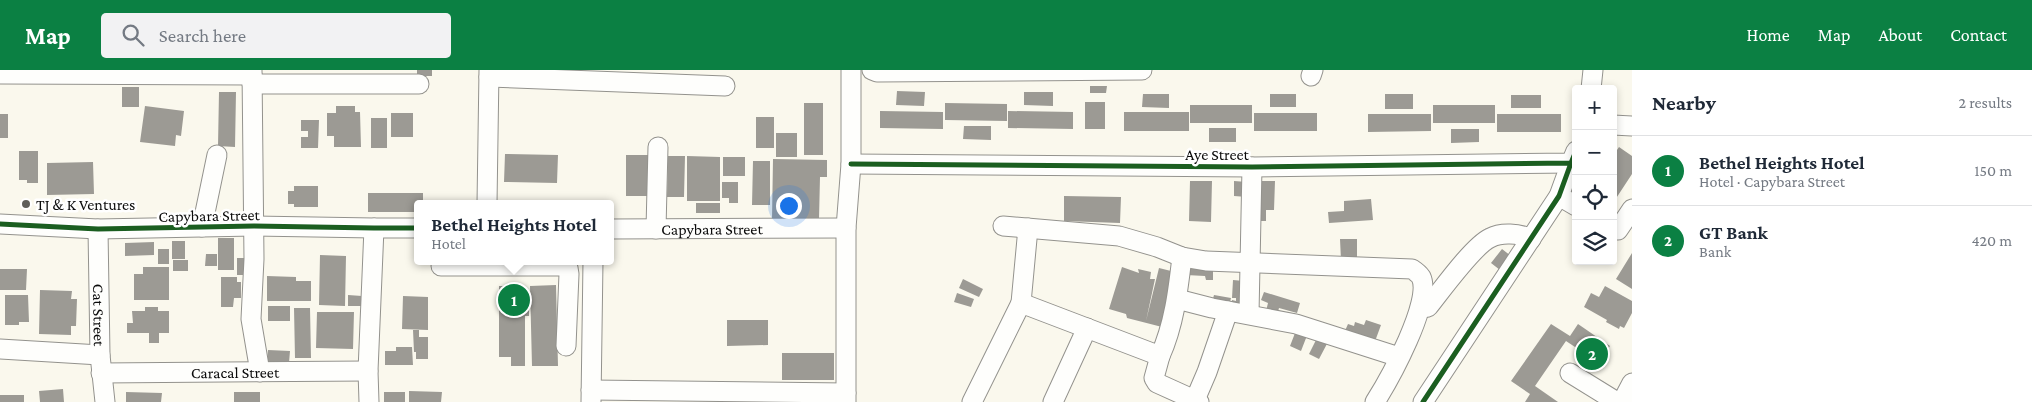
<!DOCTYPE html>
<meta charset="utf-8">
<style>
:root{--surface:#fff;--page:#f2f2f3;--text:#1f2937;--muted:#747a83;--line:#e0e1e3;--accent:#0b8043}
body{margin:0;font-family:"Crimson Pro",serif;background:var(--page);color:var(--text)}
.controls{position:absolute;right:15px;top:15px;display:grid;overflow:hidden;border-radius:5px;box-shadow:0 2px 8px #0003}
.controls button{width:45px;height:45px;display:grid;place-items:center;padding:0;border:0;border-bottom:1px solid var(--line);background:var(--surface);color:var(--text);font:25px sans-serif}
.you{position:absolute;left:788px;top:135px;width:18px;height:18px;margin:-12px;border:4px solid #fff;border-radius:50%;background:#1a73e8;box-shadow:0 0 0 8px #1a73e833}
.badge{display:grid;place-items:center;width:32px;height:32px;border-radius:50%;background:var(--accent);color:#fff;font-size:16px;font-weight:700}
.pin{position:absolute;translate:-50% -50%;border:2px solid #fff;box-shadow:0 1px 5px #0006}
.popup{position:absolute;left:414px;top:130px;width:200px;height:65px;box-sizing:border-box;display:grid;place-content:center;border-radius:5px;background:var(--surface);filter:drop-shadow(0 1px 4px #0005);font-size:16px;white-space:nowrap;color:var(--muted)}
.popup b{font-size:19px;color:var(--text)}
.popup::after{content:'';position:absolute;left:50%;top:100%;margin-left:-10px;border:10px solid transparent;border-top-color:var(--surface)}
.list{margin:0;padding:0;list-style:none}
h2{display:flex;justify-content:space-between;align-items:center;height:65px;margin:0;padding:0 20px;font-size:21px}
h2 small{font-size:16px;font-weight:400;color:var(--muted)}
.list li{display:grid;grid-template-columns:32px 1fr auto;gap:15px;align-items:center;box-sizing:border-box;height:70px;padding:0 20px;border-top:1px solid var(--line)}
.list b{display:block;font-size:19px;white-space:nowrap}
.list p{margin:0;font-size:16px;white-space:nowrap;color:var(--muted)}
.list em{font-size:16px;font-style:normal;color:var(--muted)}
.icon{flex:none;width:28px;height:28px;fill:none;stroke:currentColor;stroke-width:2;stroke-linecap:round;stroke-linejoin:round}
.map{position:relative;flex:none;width:1632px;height:332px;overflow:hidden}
header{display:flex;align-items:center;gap:30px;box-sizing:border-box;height:70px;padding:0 25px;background:var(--accent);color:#fff}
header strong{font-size:24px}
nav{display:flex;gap:28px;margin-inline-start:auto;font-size:18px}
.search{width:350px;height:45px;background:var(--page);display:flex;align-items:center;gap:12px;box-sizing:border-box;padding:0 18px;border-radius:5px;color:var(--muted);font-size:19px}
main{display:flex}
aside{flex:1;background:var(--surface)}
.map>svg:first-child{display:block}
</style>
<header>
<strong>Map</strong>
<div class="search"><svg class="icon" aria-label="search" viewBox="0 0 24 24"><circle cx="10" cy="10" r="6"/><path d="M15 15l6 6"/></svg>Search here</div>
<nav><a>Home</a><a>Map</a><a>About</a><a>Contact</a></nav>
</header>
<main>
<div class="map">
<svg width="1632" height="332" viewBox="0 0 1632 332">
<rect width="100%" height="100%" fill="#faf8ed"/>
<!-- building -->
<path fill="#9c9a94" d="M417 0H432V6H417Z
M1090 16H1107L1106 23H1090Z
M122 17H139V37H122Z
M897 21 925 22 924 36 896 35Z
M219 22H236L235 77 218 76Z
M1024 22H1053V36L1024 35Z
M1143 24H1169V38L1142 37Z
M1270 24H1296V37H1270Z
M1385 24H1413V39H1385Z
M1511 25H1541V38H1511Z
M1085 32H1105V59H1085Z
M804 33H823V85H804Z
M945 33 1007 34V51L945 50Z
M1190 35H1252V53H1190Z
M1433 35H1495V53H1433Z
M145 36 184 41 181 66 176 65 175 76 140 72Z
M336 36H355V42H360L361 77H334V66H327V43H336Z
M880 41 943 42V59L880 58Z
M1008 41 1073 42V59L1008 58Z
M1124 42H1189V61H1124Z
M391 43H413V67H391Z
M1254 43H1317V61H1254Z
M0 44H8V68H0Z
M1368 44H1431V61L1368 62Z
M1497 44H1561V62H1497Z
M756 47H774V78H756Z
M371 48H387V78H371Z
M301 50H319L318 78H301V67H308V61H301Z
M964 56H991V70L963 69Z
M1209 58H1236V72H1209Z
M1451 59H1479V72L1451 73Z
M776 63H797V87H776Z
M1619 77 1632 86V104L1613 133V86Z
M19 81H38V113H27V110H19Z
M505 84 558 85 557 113 504 112Z
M626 85H651V126H626Z
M668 86H685L684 127H667Z
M687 86 720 87V131H687Z
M723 87H745V106H723Z
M773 89 827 90V107H820L819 149H772Z
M753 91H770V135H752Z
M93 92 94 124 47 125V93Z
M1190 111H1212L1211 152 1189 151Z
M1234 111 1247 112V127L1234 126Z
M1256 111H1275L1274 140H1266V151H1256Z
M722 112H738V133H729V128H722Z
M294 116H318V137H294V134H288V121H294Z
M368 123H423V134H418V142H368Z
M1064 126 1121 127 1120 153 1064 151Z
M1371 129 1373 150 1329 153 1328 142 1344 141V131Z
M696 133H720V143H696Z
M218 168H234V200H218Z
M1340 169H1357V190H1341Z
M172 171H185V189H172Z
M154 172V185L125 186V173Z
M158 179H169V194H158Z
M1502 179 1511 186 1500 200 1491 193Z
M1632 183V219L1616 209Z
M206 184H217V196H205Z
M320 185 346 186 345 236 319 235Z
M237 188H252L251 205H237Z
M173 190H188V201H173Z
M1186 195 1213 196V210H1206L1205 206 1186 205Z
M143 197H169V230H134V204H143Z
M1122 197 1139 203 1138 199 1151 202 1150 209H1155L1146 251 1159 198 1179 203 1166 258 1127 248 1126 244 1109 239Z
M0 199H27L26 220H0Z
M267 206 296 207V211H311V231H267Z
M221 207H237V212H241V228H234L233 237H221Z
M963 209 983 219 979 227 959 218Z
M1233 210 1244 211V237L1231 236 1232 230 1236 231V228H1232Z
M556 215 558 296H532L530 216Z
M499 216H525V233H529V246H525V296H511V287H499Z
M1605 216 1632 231V243L1624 258 1620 256 1619 259 1606 252 1607 250 1584 237 1591 223 1599 227Z
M40 220 72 221 71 229H77L76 256H71V265L39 264Z
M1264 222 1300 233 1297 243 1279 238 1277 245 1266 241 1268 233 1261 230Z
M957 223 974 229 971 237 954 232Z
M5 225H28L29 252H19V255H5Z
M348 225 362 226V236H348Z
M1214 225 1231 228 1229 236 1212 232Z
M403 226 428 227V260L402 259Z
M268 236H290V251H268Z
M145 237H158V241H169V263H159V273H149V263H127V253H133L132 241H145Z
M294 238H310L311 288H295Z
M317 242H354L353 279 316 278Z
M727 250H768V275L727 276Z
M1366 250 1381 255 1374 274 1344 263 1348 254 1354 256 1355 252 1364 255Z
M1551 254 1570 266 1578 254 1610 276 1599 293 1566 271 1535 316 1558 332H1525L1530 324 1511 311Z
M1297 258 1308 263 1301 281 1290 276Z
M413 260H419V267H428V289H416V282H414Z
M1319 264 1329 270 1319 289 1309 284Z
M396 277H412L413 295H385V281H396Z
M268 280 290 281 289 293H267Z
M782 283H834V310H782Z
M63 319 64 332H40L39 321Z
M409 321 442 322 441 332H409Z
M126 322 162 323 161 332H126Z
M234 322H260V332H234Z
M384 322H405V332H384Z
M0 325H24V332H0Z"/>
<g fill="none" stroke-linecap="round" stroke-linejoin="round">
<defs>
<g id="minor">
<path d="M252 0 254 189 251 249 260 302"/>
<path d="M872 0 877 2 1142 0"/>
<path d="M0 4 252 5"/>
<path d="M1311 6 1313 0"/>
<path d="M489 7 725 16"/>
<path d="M252 14H419"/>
<path d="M1591 19 1593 0"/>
<path d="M1613 55 1632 56"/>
<path d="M851 94 1252 97 1571 93 1576 81"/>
<path d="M1559 126 1576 136"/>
<path d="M487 134 489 0"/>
<path d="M0 154 98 159 254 156 374 158H418"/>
<path d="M1003 156 1119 166 1157 177 1182 187 1206 191 1412 199C1415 201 1419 204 1421 207 1433 231 1389 310 1375 332"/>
<path d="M202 157 217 85"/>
<path id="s1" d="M98 159 100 285 105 332"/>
<path id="s2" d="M610 159 846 158"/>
<path d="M656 159 658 77"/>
<path d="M1613 160H1618L1632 139"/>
<path d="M441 196H563L568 198 569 204 566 276"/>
<path d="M1177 229 1212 238 1296 254 1399 287"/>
<path d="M1021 233 1028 158"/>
<path d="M1421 238 1428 237C1441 221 1473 176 1490 168 1501 162 1519 163 1531 169"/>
<path d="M1249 244 1252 97"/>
<path d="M0 279 100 285"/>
<path d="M1160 286 1154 308 1157 313 1199 332"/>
<path id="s3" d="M101 303 368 301"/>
<path d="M1570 303 1617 332"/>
<path d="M591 320 846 323"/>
<path d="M1195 330 1207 302 1228 241"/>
<path d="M369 332 368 301 374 158"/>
<path d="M591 332 593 191"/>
<path d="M846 332V158L851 94V0"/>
<path d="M972 332 1021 233 1160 286C1174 255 1178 221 1182 187"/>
<path d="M1053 332 1087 258"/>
<path d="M1423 332 1559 126 1571 93"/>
<path d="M1622 332 1632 313"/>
</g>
</defs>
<!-- minor casing -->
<use href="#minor" stroke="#93928d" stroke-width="21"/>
<!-- minor -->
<use href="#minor" stroke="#fefefc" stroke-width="19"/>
<defs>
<path id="cycleway" d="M851 94 1252 97 1571 93 1576 81
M0 154 98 159 254 156 374 158H418
M1423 332 1559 126 1571 93"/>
</defs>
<!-- cycleway casing -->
<use href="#cycleway" stroke="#fff" stroke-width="8"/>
<!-- cycleway -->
<use href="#cycleway" stroke="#1b5e20" stroke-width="5"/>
</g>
<!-- markers -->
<circle fill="#5f5e5a" stroke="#fff" stroke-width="2" cx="26" cy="134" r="5"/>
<g text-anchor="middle" stroke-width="5" stroke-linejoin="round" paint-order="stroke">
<!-- street labels -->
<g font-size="16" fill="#0b0b0b" stroke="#fff">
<text x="1217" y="90">Aye Street</text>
<text transform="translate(209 145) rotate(-1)" y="6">Capybara Street</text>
<text dy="6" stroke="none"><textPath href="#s2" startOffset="102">Capybara Street</textPath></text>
<text dy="6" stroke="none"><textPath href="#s1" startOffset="86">Cat Street</textPath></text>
<text dy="6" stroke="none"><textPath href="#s3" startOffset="134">Caracal Street</textPath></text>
</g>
<!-- poi labels -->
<g font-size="16" fill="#0b0b0b" stroke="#fff" text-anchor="start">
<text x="36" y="140">TJ &amp; K Ventures</text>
</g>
</g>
</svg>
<div class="controls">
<button>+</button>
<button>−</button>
<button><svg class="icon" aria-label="locate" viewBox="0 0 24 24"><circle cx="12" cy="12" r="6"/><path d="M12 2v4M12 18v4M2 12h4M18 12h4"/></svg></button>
<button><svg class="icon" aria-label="layers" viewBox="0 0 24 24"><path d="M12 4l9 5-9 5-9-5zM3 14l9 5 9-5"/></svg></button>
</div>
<div class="you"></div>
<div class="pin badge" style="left:514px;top:230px">1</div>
<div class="popup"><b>Bethel Heights Hotel</b>Hotel</div>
<div class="pin badge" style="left:1592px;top:284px">2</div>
</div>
<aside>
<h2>Nearby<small>2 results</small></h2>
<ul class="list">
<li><span class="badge">1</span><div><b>Bethel Heights Hotel</b><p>Hotel · Capybara Street</p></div><em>150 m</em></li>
<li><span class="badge">2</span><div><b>GT Bank</b><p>Bank</p></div><em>420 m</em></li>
</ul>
</aside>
</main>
